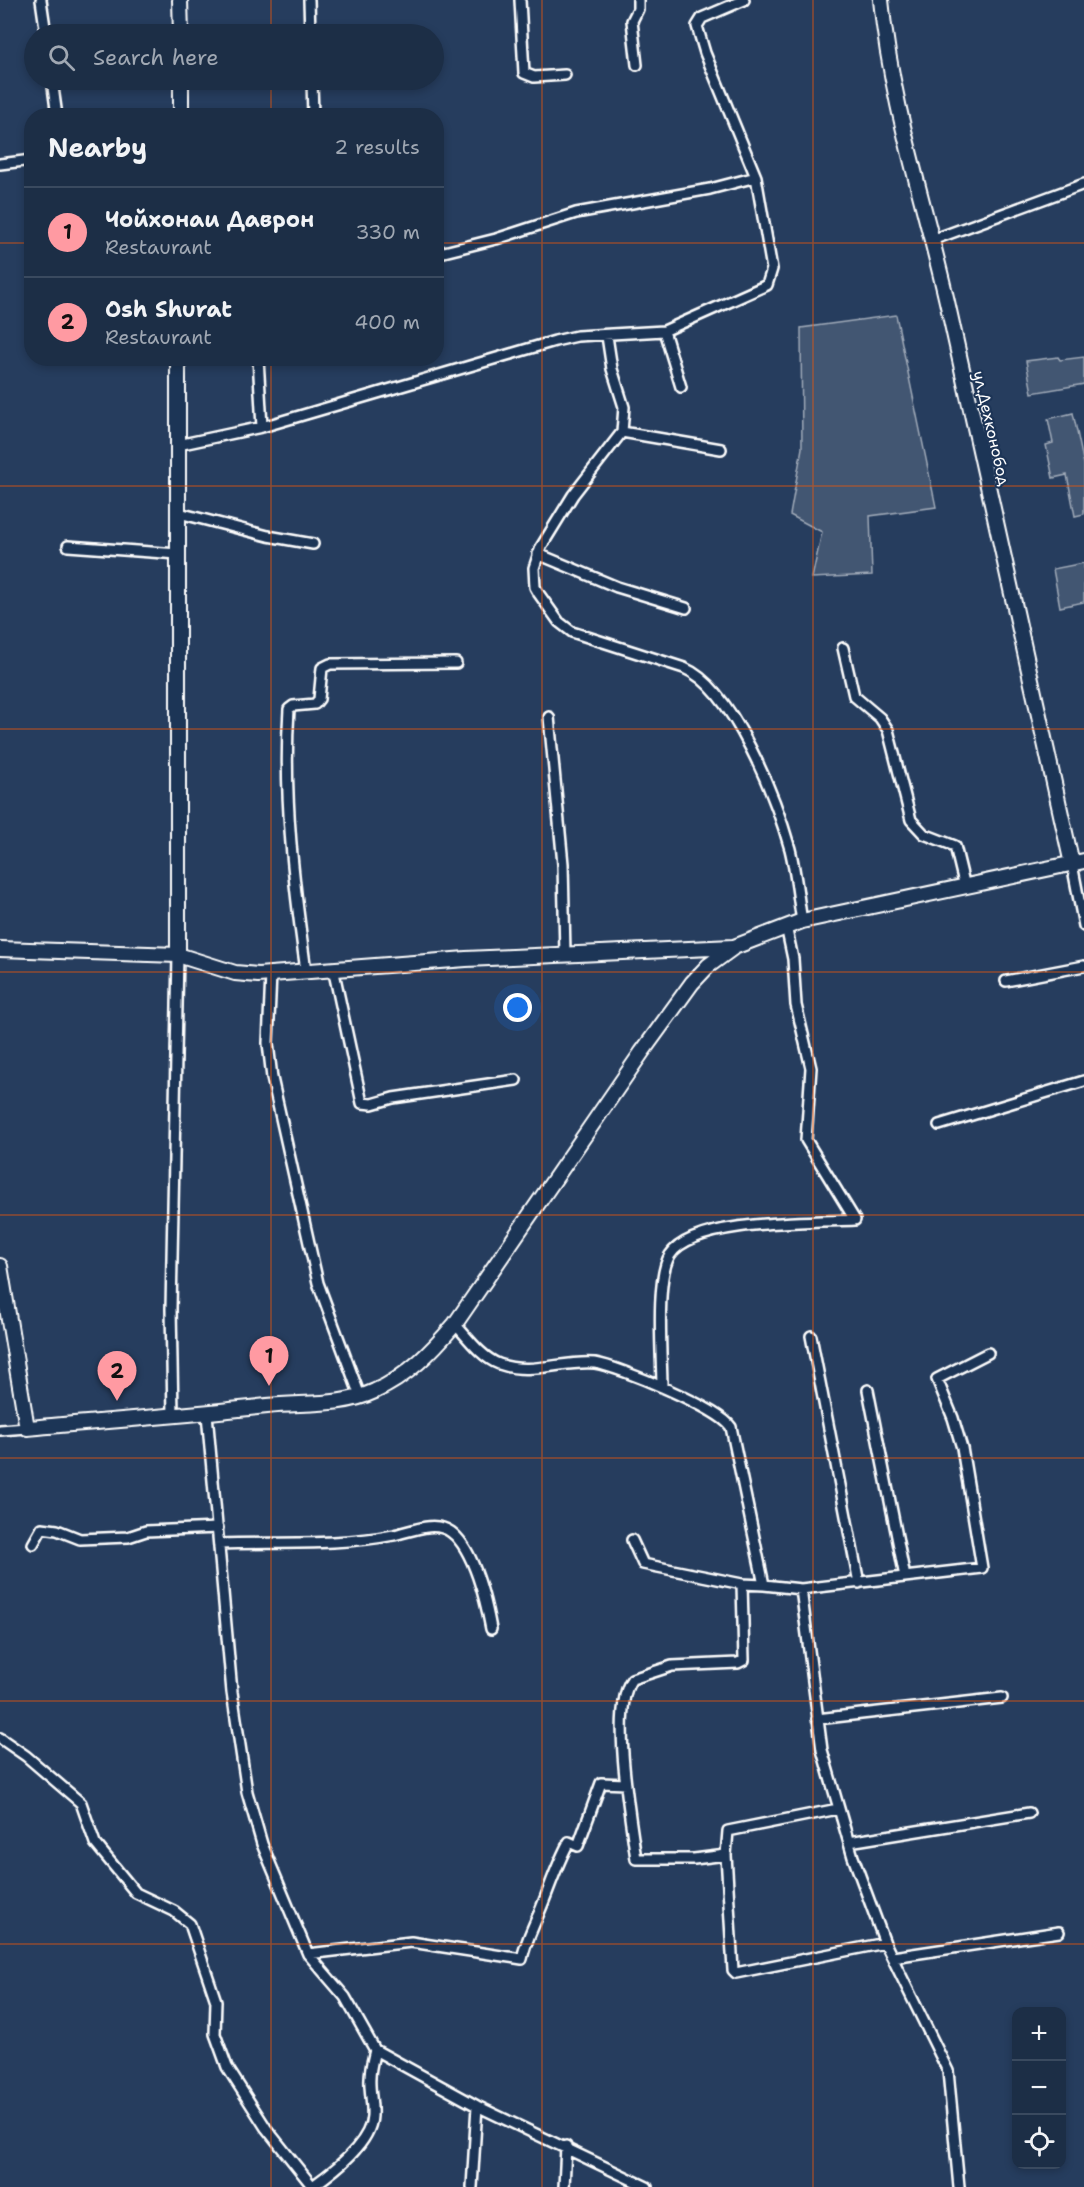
<!DOCTYPE html>
<meta charset="utf-8">
<style>
:root{--surface:#1c2e46;--page:#293a51;--text:#f1f3f6;--muted:#a0a8b3;--line:#3a4a5f;--accent:#ff9aa2}
body{margin:0;font-family:"Shantell Sans",sans-serif;background:var(--page);color:var(--text)}
.controls{position:absolute;right:18px;bottom:18px;display:grid;overflow:hidden;border-radius:12px;box-shadow:0 3px 9px #0003}
.controls button{width:54px;height:54px;display:grid;place-items:center;padding:0;border:0;border-bottom:2px solid var(--line);background:var(--surface);color:var(--text);font:30px sans-serif}
.you{position:absolute;left:518px;top:1008px;width:21px;height:21px;margin:-15px;border:4px solid #fff;border-radius:50%;background:#1a73e8;box-shadow:0 0 0 9px #1a73e833}
.badge{display:grid;place-items:center;width:39px;height:39px;border-radius:50%;background:var(--accent);color:#111;font-size:20px;font-weight:700}
.pin{position:absolute;translate:-50% -50px;filter:drop-shadow(0 2px 3px #0008)}
.pin::after{content:'';position:absolute;top:32px;width:21px;height:18px;background:inherit;clip-path:polygon(0 0,100% 0,50% 100%)}
.list{margin:0;padding:0;list-style:none}
h2{display:flex;justify-content:space-between;align-items:center;height:78px;margin:0;padding:0 24px;font-size:26px}
h2 small{font-size:20px;font-weight:400;color:var(--muted)}
.list li{display:grid;grid-template-columns:39px 1fr auto;gap:18px;align-items:center;box-sizing:border-box;height:90px;padding:0 24px;border-top:2px solid var(--line)}
.list b{display:block;font-size:22px;white-space:nowrap}
.list p{margin:0;font-size:20px;white-space:nowrap;color:var(--muted)}
.list em{font-size:20px;font-style:normal;color:var(--muted)}
.icon{flex:none;width:33px;height:33px;fill:none;stroke:currentColor;stroke-width:2;stroke-linecap:round;stroke-linejoin:round}
.map{position:relative;flex:none;width:1084px;height:2187px;overflow:hidden}
.search{position:absolute;background:var(--surface);box-shadow:0 3px 9px #0003;left:24px;top:24px;width:420px;height:66px;display:flex;align-items:center;gap:15px;box-sizing:border-box;padding:0 21px;border-radius:33px;color:var(--muted);font-size:22px}
.panel{position:absolute;background:var(--surface);box-shadow:0 3px 9px #0003;left:24px;top:108px;width:420px;height:258px;border-radius:24px}
.map>svg:first-child{display:block}
</style>
<div class="map">
<svg width="1084" height="2187" viewBox="0 0 1084 2187">
<rect width="100%" height="100%" fill="#263d5e"/>
<filter id="ink" filterUnits="userSpaceOnUse"><feTurbulence type="fractalNoise" baseFrequency=".0167" numOctaves="2"/><feDisplacementMap in="SourceGraphic" scale="12" xChannelSelector="R" yChannelSelector="G"/><feConvolveMatrix kernelMatrix="1 2 1 2 8 2 1 2 1" color-interpolation-filters="sRGB"/></filter>
<g filter="url(#ink)">
<!-- green -->
<path fill="#425672" stroke="#a0aab8" stroke-width="1.5" d="M896 315 936 507 870 516 872 575 812 578 822 532 790 515 802 448 801 328Z
M1058 357 1060 360 1084 357V384L1032 393 1026 361Z
M1073 413 1084 465V514L1075 516 1067 475 1053 478 1046 445 1053 443 1048 419Z
M1084 563V602L1060 607 1053 569Z"/>
<g fill="none" stroke-linecap="round" stroke-linejoin="round">
<defs>
<path id="street" d="M41 0 46 34
M309 0 310 34
M520 0 524 73 534 77 565 75
M637 65 632 21 638 9V0
M52 80 57 116
M312 80 313 116
M0 164 32 160
M932 240 1084 184
M436 254 496 239 576 213 710 189 756 177
M664 331 681 387
M607 336 612 369 624 407 622 432 573 495 541 547 534 568 535 587 539 594 559 622 572 632 684 668C733 688 776 799 790 849 796 873 798 898 802 921
M258 358 262 427
M622 432 721 449
M178 445 262 427 555 341 577 336 664 331 767 285 772 269 756 177 705 53 697 26 702 18 744 0
M179 513 268 536 313 544
M68 546 178 554
M538 554 617 587 686 608
M843 648 854 696 880 718 888 730 911 820 924 834 955 846 965 887
M549 717 563 864 565 954
M1072 864 1084 926
M333 968 362 1103 372 1104 393 1098 516 1080
M306 971C294 885 283 796 289 709L293 706 315 704 319 699 322 668 330 664 456 663
M271 974 268 1043 272 1078 318 1283 360 1396
M1006 981 1084 966
M939 1125 1084 1081
M455 1324C467 1337 482 1358 499 1364 531 1376 563 1360 595 1363 620 1367 718 1408 731 1427L764 1585 742 1584 744 1660 738 1663 672 1666 632 1679C610 1707 631 1821 636 1859H694L726 1855
M811 1336 859 1583
M662 1387C662 1357 655 1279 670 1255 693 1219 813 1222 855 1220L806 1140 811 1068 796 1005 793 959 786 926
M868 1390 905 1577
M173 1414 171 1309 178 955
M207 1414 232 1692 247 1792 262 1844 308 1954 345 1997 375 2050 477 2106 647 2187
M0 1430 27 1428
M632 1540 643 1564 742 1584
M33 1544 42 1528 57 1530 80 1539 128 1537 146 1531 218 1528
M219 1544C277 1542 338 1546 394 1535 412 1531 434 1520 451 1532 474 1549 486 1602 491 1629
M764 1585 801 1589 982 1568 962 1448 953 1418 937 1379 988 1353
M801 1589 822 1750 853 1857 885 1943 948 2071 959 2187
M817 1719 1002 1698
M0 1738 26 1756 81 1803 95 1843 136 1893 174 1911 190 1924 216 2001 215 2034 227 2067 266 2128 313 2187
M838 1809 728 1831 726 1855 733 1970 736 1973 885 1943
M849 1842 1029 1813
M308 1954 411 1942 522 1959C525 1944 530 1934 536 1920 548 1894 555 1867 569 1842L578 1846 601 1783 626 1784
M893 1957 1059 1932
M313 2186C334 2171 371 2143 372 2116 373 2103 369 2090 370 2078 370 2068 373 2059 375 2050
M472 2187 477 2106
M564 2187 566 2146"/>
<path id="secondary" d="M180 0 181 34
M881 0C891 104 925 204 948 306 989 492 1031 678 1072 864
M181 116V80
M0 949 178 955V358
M178 955 235 973 258 975 466 959 733 947
M0 1266 27 1428C107 1421 187 1415 267 1406 303 1402 341 1407 375 1391 407 1377 432 1351 455 1324L642 1052 692 983 708 966 734 947 802 921 1084 861"/>
</defs>
<!-- street casing -->
<use href="#street" stroke="#fff" stroke-width="14"/>
<!-- secondary casing -->
<use href="#secondary" stroke="#fff" stroke-width="18"/>
<!-- street -->
<use href="#street" stroke="#1d3557" stroke-width="9"/>
<!-- secondary -->
<use href="#secondary" stroke="#1d3557" stroke-width="14"/>
</g>
</g>
<!-- grid -->
<path fill="none" stroke="#e8590c" stroke-width="1.5" stroke-opacity="0.55" d="M271 0V34M542 0V2187M813 0V2187M271 80V116M0 243H32M436 243H1084M271 358V2187M0 486H1084M0 729H1084M0 972H1084M0 1215H1084M0 1458H1084M0 1701H1084M0 1944H1084"/>
<g text-anchor="middle" stroke-width="4.5" stroke-linejoin="round" paint-order="stroke">
<!-- street labels -->
<g font-size="16" fill="#fff" stroke="#1d3557">
<text transform="translate(992 428) rotate(77)" y="6">ул.Дехконобод</text>
</g>
</g>
</svg>
<div class="controls">
<button>+</button>
<button>−</button>
<button><svg class="icon" aria-label="locate" viewBox="0 0 24 24"><circle cx="12" cy="12" r="6"/><path d="M12 2v4M12 18v4M2 12h4M18 12h4"/></svg></button>
</div>
<div class="you"></div>
<div class="pin badge" style="left:269px;top:1386px">1</div>
<div class="pin badge" style="left:117px;top:1401px">2</div>
<div class="search"><svg class="icon" aria-label="search" viewBox="0 0 24 24"><circle cx="10" cy="10" r="6"/><path d="M15 15l6 6"/></svg>Search here</div>
<section class="panel">
<h2>Nearby<small>2 results</small></h2>
<ul class="list">
<li><span class="badge">1</span><div><b>Чойхонаи Даврон</b><p>Restaurant</p></div><em>330 m</em></li>
<li><span class="badge">2</span><div><b>Osh Shurat</b><p>Restaurant</p></div><em>400 m</em></li>
</ul>
</section>
</div>
